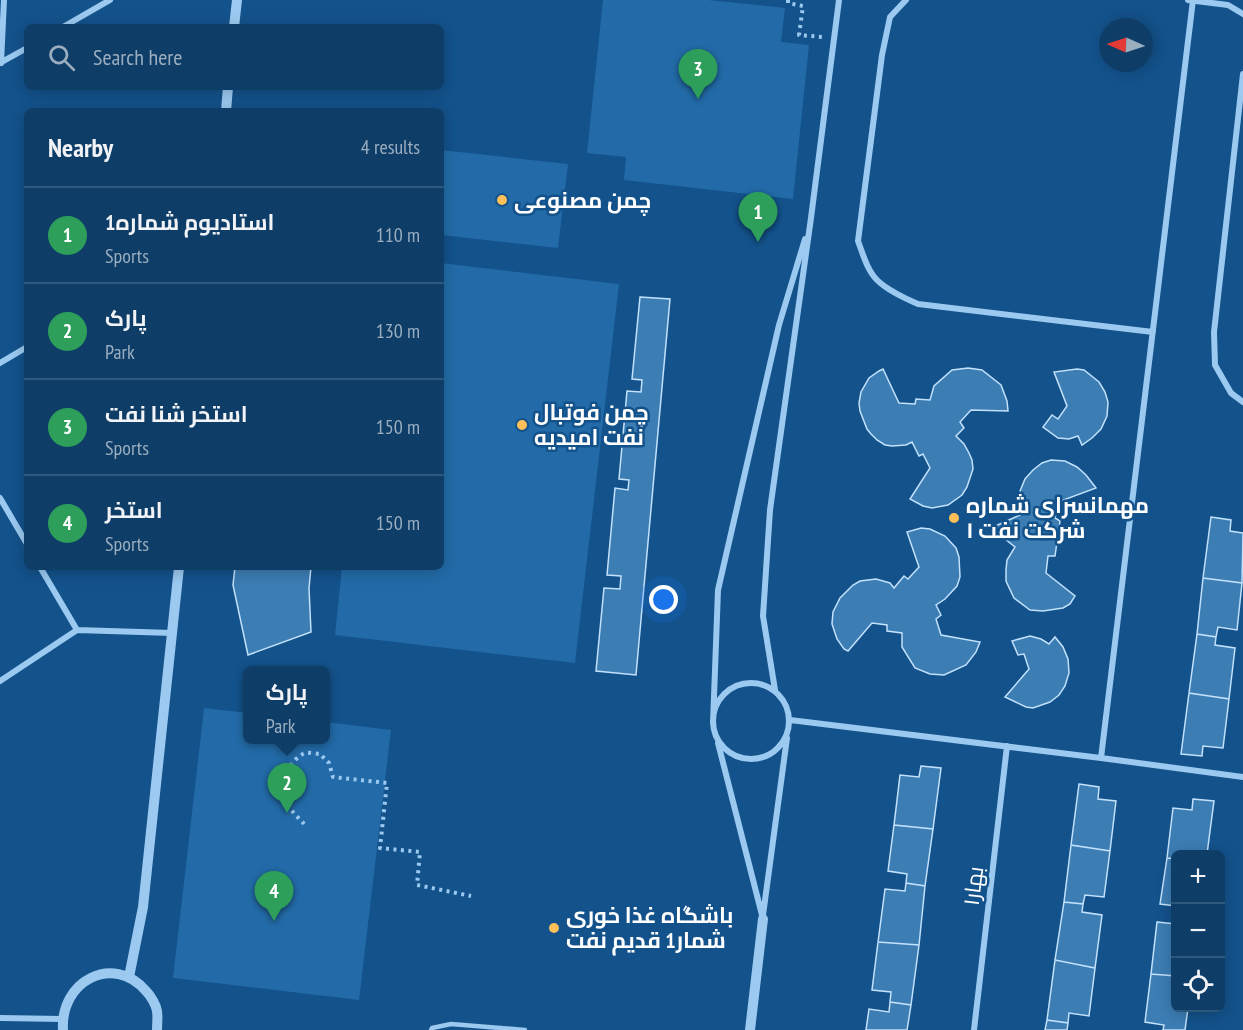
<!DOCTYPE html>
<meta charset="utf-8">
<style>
:root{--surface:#0e3e68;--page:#1c4971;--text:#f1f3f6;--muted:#9baec0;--line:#2e577c;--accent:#ffc05a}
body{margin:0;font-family:"PT Sans Narrow",Cairo,sans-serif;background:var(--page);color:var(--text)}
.controls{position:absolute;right:18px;bottom:18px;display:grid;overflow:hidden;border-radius:9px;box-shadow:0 3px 15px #0003}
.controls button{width:54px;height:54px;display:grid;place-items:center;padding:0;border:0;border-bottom:2px solid var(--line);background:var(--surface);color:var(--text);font:30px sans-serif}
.compass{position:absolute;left:1099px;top:18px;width:54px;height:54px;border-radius:50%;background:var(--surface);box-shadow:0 3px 15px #0003;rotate:273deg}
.you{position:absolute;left:664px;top:600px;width:21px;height:21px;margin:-15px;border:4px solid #fff;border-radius:50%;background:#1a73e8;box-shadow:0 0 0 9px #1a73e833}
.badge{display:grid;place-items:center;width:39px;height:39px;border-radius:50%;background:var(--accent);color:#fff;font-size:20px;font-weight:700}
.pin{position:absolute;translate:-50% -50px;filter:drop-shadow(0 2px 3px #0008)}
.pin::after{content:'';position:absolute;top:32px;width:21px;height:18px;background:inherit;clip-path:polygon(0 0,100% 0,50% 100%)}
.popup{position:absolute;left:243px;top:666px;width:87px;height:78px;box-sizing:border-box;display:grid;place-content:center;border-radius:9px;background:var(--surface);filter:drop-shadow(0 2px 4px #0005);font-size:20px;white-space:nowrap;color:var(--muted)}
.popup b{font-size:22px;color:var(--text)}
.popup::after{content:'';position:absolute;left:50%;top:100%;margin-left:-12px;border:12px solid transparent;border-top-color:var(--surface)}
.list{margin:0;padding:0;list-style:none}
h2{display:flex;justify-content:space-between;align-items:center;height:78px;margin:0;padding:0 24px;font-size:26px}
h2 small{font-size:20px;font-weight:400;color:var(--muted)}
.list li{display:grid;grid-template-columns:39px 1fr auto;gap:18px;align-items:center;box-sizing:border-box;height:96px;padding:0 24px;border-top:2px solid var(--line)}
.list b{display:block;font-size:22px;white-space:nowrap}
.list p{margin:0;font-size:20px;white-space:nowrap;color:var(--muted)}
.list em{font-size:20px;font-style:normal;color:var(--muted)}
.icon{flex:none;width:33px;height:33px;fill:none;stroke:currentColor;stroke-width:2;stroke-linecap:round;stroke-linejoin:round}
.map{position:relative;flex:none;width:1243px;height:1030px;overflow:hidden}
.search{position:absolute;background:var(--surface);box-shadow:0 3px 15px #0003;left:24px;top:24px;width:420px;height:66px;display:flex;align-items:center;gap:15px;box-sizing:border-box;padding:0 21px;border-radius:9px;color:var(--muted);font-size:22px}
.panel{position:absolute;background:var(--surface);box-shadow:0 3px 15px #0003;left:24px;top:108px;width:420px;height:462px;border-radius:9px}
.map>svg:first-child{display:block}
</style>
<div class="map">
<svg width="1243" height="1030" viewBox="0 0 1243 1030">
<rect width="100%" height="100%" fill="#13528b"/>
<!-- green -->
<path fill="#226ba8" d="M603 0H708L785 8 781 42 809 45 793 199 624 180 626 157 587 153Z
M441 150 568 164 558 248 441 235Z
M441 263 619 284 575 663 335 635 342 567H441Z
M204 708 248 713V740H326V722L391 730 359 1000 173 978Z"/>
<!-- building -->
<path fill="#3c7db4" stroke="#c2e1fc" stroke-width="1.5" d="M640 297 670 299 636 675 596 671 604 588 620 589 621 576 607 575 615 488 628 490 629 480 619 479 627 391 641 392 642 380 632 379Z
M968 368 982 370 1001 385 1007 401 1008 411 971 410 960 422 964 428 956 436 964 444 969 453 972 460 973 469 967 487 962 495 948 505 932 508 923 506 910 499 930 468 923 454 919 456 912 442 906 445 892 446 885 445 877 440 871 434 867 429 860 411 859 403 861 392 869 378 879 371 883 369 899 403 915 404 916 399 930 400 934 386 952 370Z
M1077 369 1084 370 1099 382 1105 392 1108 402 1107 416 1101 429 1092 438 1082 445 1078 436 1069 439 1058 438 1043 427 1052 415 1058 419 1067 406 1054 372Z
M1051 460 1065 461 1077 467 1086 475 1096 488 1058 502 1055 518 1060 521 1055 556H1048L1046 573 1075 596 1070 604 1063 608 1043 611 1030 610 1014 598 1006 581V570L1007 560 1015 547 991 528 1020 515 1018 496 1025 479 1033 470 1042 463Z
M1211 517 1231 520 1230 531 1243 533 1242 583 1203 578Z
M921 528 930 529 945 536 956 548 959 557 960 577 957 586 945 599 936 605 941 615 936 619 941 635 980 642 976 652 966 665 944 675 930 674 915 668 902 647V633L887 631V625L872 623 848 651 844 649 837 639 832 624 833 612 840 598 853 585 860 581 876 579 890 583 894 588 904 576 908 579 919 567 907 532Z
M235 567H311L309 588 311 632 248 655 233 585Z
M1203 578 1242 583 1237 630 1218 627 1216 637 1197 634Z
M1197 634 1216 637 1215 645 1235 648 1229 699 1189 693Z
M1030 636 1041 639 1049 644 1055 637 1063 647 1068 659 1069 673 1065 686 1059 695 1050 702 1033 708 1026 707 1005 697 1029 669 1024 654 1018 655 1012 641Z
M1189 693 1229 699 1223 748 1203 746 1202 756 1181 754Z
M921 766 941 768 933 829 894 825 900 775 919 777Z
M1079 784 1099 787 1098 799 1116 801 1110 851 1071 845Z
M1193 799 1214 801 1207 854H1176V859L1167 858 1173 808 1192 810Z
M894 825 933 829 925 886 906 883 907 874 888 871Z
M1071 845 1110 851 1104 897 1085 895 1083 904 1064 902Z
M1167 858 1176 859V906L1160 904Z
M906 883 925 886 919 945 878 942 885 889 905 891Z
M1064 902 1083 904 1082 912 1102 915 1095 968 1055 960Z
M1157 922 1176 924V976L1151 974Z
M878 942 919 945 911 1005 890 1002 891 992 872 990Z
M1055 960 1095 968 1089 1016 1069 1013 1068 1023 1047 1020Z
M1151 974 1176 976V1008H1188L1185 1030H1163L1164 1025 1145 1022Z
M890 1002 911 1005 907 1030H866L869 1009 889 1012Z
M1047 1020 1068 1023 1067 1030H1045Z"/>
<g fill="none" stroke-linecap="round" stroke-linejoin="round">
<!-- path -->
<path stroke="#9bc9f0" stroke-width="4" stroke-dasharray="3 4.5" stroke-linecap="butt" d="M788 0V3L803 6 799 35 822 37
M304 824C298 817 285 805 283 797 279 783 291 758 305 753 309 752 316 754 320 754L329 763 333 777 387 783 380 848 420 852 417 885 471 896"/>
<!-- service -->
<path stroke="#9bc9f0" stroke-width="4.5" d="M431 1030 432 1028 451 1024 525 1030"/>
<!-- minor -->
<path stroke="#9bc9f0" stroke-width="6" d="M906 0 890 17 882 55 858 241C863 254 867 270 877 280 886 289 906 299 918 304L1153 332
M1188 0 1228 5 1243 14
M63 27 110 0
M0 63 27 48
M1 63 4 0
M1243 74 1214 332 1215 365 1231 393 1243 402
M0 363 27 347
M0 498 27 544
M40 567 77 630
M0 681 77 630 172 633
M713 721a38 38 0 1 1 76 0a38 38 0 1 1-76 0Z
M775 690 763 616 770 510 811 218 839 0
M790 720 1101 758 1193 0
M713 723 718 590 779 325 805 239
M718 743 763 919
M1101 758 1243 777
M763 915 787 738
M0 1018 62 1019
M974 1030 1007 746"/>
<!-- tertiary -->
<path stroke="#9bc9f0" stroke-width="10" d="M234 27 237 0
M226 111 228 87
M129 977 143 907 179 567
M63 1030C60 981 113 953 146 991 151 996 156 1005 157 1011 158 1017 157 1024 157 1030
M750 1030 763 919"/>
</g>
<!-- markers -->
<g fill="#ffc05a" stroke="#13528b" stroke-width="2">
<circle cx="502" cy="200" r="6"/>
<circle cx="522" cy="425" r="6"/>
<circle cx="954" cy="518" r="6"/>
<circle cx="554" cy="928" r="6"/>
</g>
<g text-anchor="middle" stroke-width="5" stroke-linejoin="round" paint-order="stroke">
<!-- poi labels -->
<g font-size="22" font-weight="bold" fill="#fff" stroke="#13528b" text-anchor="start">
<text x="514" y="208">چمن مصنوعی</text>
<text x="534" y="420">چمن فوتبال<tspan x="534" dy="25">نفت امیدیه</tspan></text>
<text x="966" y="513">مهمانسرای شماره<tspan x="966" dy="25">۱ شرکت نفت</tspan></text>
<text x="566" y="923">باشگاه غذا خوری<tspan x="566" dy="25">شمار1 قدیم نفت</tspan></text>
</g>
<!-- street labels -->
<g font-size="22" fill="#fff" stroke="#13528b">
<text transform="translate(973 886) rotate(-83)" y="8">بهار۱</text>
</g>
</g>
</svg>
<div class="controls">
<button>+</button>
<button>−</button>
<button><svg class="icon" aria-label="locate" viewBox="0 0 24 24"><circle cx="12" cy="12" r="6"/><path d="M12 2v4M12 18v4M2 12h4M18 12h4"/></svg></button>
</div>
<svg class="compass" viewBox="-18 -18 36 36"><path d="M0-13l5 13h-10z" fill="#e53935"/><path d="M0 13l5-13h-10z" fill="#9baec0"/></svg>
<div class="you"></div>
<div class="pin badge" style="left:758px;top:242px;background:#2e9e5b">1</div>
<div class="pin badge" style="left:287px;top:813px;background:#2e9e5b">2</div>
<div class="popup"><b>پارک</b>Park</div>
<div class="pin badge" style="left:698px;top:99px;background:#2e9e5b">3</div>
<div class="pin badge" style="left:274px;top:921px;background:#2e9e5b">4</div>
<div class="search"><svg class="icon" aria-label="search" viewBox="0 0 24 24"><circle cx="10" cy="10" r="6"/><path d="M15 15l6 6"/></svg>Search here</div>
<section class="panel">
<h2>Nearby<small>4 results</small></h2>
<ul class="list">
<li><span class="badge" style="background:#2e9e5b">1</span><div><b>استادیوم شماره1</b><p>Sports</p></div><em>110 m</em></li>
<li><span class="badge" style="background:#2e9e5b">2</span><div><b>پارک</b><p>Park</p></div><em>130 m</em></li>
<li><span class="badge" style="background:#2e9e5b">3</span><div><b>استخر شنا نفت</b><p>Sports</p></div><em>150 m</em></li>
<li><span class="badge" style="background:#2e9e5b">4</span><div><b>استخر</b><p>Sports</p></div><em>150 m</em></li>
</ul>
</section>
</div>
